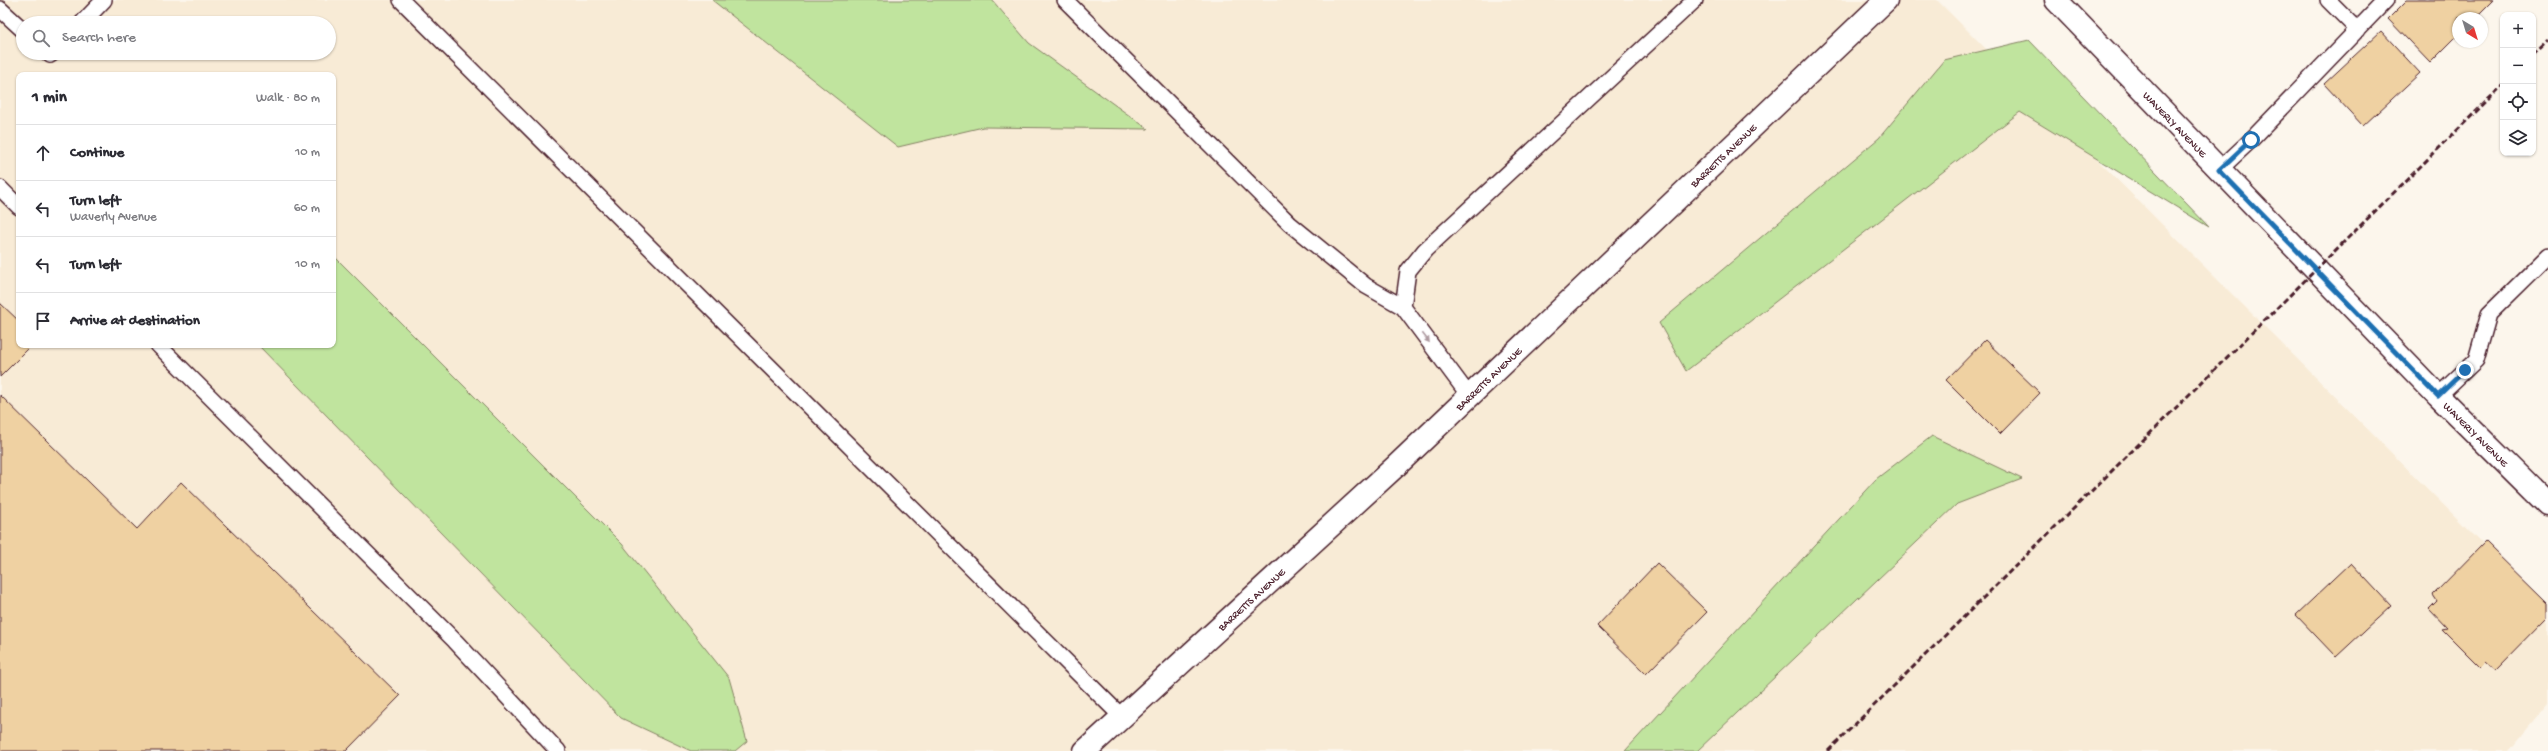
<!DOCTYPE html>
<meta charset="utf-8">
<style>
:root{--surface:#fff;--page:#f2f2f3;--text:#2b2b33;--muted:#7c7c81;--line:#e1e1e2}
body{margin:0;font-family:"Gochi Hand",sans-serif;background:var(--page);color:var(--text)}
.controls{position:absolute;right:12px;top:12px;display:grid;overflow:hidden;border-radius:8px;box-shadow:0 1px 3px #0004}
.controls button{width:36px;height:36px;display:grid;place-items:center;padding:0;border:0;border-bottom:1px solid var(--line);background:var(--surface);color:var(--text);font:20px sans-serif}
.compass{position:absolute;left:2452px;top:12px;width:36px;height:36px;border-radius:50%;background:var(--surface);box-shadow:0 1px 3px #0004;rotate:142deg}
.stop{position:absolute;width:12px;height:12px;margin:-9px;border:3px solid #1f6fb2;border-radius:50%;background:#fff}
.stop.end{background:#1f6fb2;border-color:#fff;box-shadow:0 1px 4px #0008}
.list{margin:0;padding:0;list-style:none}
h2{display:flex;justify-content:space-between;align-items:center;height:52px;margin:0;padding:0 16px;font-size:17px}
h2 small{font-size:13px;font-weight:400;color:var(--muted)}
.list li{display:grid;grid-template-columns:26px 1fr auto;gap:12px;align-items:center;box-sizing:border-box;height:56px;padding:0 16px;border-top:1px solid var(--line)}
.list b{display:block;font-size:15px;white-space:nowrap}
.list p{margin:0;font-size:13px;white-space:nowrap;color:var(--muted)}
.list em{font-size:13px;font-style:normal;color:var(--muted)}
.icon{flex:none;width:22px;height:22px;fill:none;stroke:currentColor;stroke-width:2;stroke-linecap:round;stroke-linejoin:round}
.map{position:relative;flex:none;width:2548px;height:751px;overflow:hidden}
.search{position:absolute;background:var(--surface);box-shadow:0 1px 3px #0004;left:16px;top:16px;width:320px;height:44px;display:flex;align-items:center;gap:10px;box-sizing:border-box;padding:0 14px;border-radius:22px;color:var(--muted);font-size:15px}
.panel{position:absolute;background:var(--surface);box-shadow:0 1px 3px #0004;left:16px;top:72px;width:320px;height:276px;border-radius:8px}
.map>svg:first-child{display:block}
</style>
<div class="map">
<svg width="2548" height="751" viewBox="0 0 2548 751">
<rect width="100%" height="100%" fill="#fcf6ec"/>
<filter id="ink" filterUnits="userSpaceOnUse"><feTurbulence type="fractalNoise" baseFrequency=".025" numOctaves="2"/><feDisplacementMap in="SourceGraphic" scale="8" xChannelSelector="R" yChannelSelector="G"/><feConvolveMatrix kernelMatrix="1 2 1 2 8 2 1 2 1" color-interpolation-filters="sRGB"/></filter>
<g filter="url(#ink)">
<!-- built -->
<path fill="#f8ebd6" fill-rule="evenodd" d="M0 0H1937L2548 609V703L2508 751H0ZM23 23H329V53H23ZM19 75H333V345H19Z"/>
<!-- green -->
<path fill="#c0e49e" stroke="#858264" d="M712 0H992L1029 43 1148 129 983 127 898 147Z
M2029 40 2209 227 2020 112 1686 371 1659 323 1879 138 1944 60Z
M333 255 622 544 729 678 747 741 735 751H691L621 718 258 345H333Z
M1932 436 2022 479 1957 504 1697 751H1625L1876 479Z"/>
<!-- building -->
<path fill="#efd1a2" stroke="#4a1f2b" d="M2407 0H2493L2475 18H2458V35L2430 63 2388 19Z
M2381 31 2420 73 2363 126 2324 84Z
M0 303 19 321V345H32L0 377Z
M1985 340 2040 393 2000 434 1946 380Z
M0 395 137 529 181 482 400 696 346 751H0Z
M2485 542 2548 604V617L2495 671 2485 662 2480 667 2442 629 2447 628 2429 609 2437 601 2433 595Z
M1657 563 1707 612 1646 674 1597 626Z
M2351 563 2391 606 2336 657 2296 615Z"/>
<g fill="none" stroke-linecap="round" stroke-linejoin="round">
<defs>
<path id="service" d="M401 0 1122 717
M1065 0 1290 224 1366 286 1403 307 1470 397
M2328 0 2358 30
M0 9 23 30
M82 23 104 0
M48 53 50 55 53 53
M2219 170 2251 140 2386 0
M0 188 19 207
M1403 307 1408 271 1425 250 1695 0
M158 345 455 641 558 751
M2438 396 2476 360 2489 314 2548 256"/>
<g id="minor">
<path id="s1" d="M1085 751 1396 466 1886 0"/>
</g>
<g id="tertiary">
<path id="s2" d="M2056 0 2438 396 2548 505"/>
</g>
</defs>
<!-- service casing -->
<use href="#service" stroke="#4a1f2b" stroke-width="18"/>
<!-- minor casing -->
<use href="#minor" stroke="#4a1f2b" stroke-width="25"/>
<!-- tertiary casing -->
<use href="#tertiary" stroke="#4a1f2b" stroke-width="25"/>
<!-- service -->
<use href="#service" stroke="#fff" stroke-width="15"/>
<!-- minor -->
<use href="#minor" stroke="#fff" stroke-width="22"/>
<!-- tertiary -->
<use href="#tertiary" stroke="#fff" stroke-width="22"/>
<!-- rail -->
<path stroke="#4a1f2b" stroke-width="3" stroke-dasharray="6 3" stroke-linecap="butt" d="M2533 55 2548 41
M1828 751 2503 85"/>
</g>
<!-- one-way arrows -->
<defs><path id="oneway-solid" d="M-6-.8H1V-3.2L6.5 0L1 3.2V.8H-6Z"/></defs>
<use fill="#ae9aa0" href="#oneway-solid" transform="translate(1426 338) rotate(53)"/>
</g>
<g fill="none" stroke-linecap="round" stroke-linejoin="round" filter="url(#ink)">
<!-- route -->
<path stroke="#1f6fb2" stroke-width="5" d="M2251 140 2219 170 2438 396 2465 370"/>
</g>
<g text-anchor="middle" stroke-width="3" stroke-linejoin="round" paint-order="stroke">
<!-- street labels -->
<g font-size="11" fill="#4a1f2b" stroke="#fff">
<text dy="4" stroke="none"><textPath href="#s2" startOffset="172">WAVERLY AVENUE</textPath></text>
<text dy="4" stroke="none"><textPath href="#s1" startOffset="873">BARRETTS AVENUE</textPath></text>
<text dy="4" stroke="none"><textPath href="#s1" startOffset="549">BARRETTS AVENUE</textPath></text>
<text dy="4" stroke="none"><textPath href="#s2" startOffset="604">WAVERLY AVENUE</textPath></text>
<text dy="4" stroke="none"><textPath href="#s1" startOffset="225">BARRETTS AVENUE</textPath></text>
</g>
</g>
</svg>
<div class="controls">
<button>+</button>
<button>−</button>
<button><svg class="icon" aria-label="locate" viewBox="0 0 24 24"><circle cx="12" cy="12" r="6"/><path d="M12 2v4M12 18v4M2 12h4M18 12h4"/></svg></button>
<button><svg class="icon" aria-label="layers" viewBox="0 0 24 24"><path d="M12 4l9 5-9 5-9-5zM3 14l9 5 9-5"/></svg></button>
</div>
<svg class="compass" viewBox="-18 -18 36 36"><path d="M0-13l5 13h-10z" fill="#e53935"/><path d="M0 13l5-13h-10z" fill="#7c7c81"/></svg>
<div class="stop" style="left:2251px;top:140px"></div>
<div class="stop end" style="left:2465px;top:370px"></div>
<div class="search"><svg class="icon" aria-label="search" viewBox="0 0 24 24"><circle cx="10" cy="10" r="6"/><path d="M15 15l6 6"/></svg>Search here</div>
<section class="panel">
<h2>1 min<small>Walk · 80 m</small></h2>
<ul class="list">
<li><svg class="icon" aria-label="ahead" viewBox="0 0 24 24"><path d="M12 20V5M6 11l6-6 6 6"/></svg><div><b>Continue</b></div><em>10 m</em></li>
<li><svg class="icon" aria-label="left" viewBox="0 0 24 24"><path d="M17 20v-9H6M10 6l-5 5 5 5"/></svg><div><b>Turn left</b><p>Waverly Avenue</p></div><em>60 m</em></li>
<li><svg class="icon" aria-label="left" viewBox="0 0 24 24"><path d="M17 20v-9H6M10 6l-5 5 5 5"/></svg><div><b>Turn left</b></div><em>10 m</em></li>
<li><svg class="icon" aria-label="arrive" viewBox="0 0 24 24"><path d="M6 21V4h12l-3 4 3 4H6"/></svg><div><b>Arrive at destination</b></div></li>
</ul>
</section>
</div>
